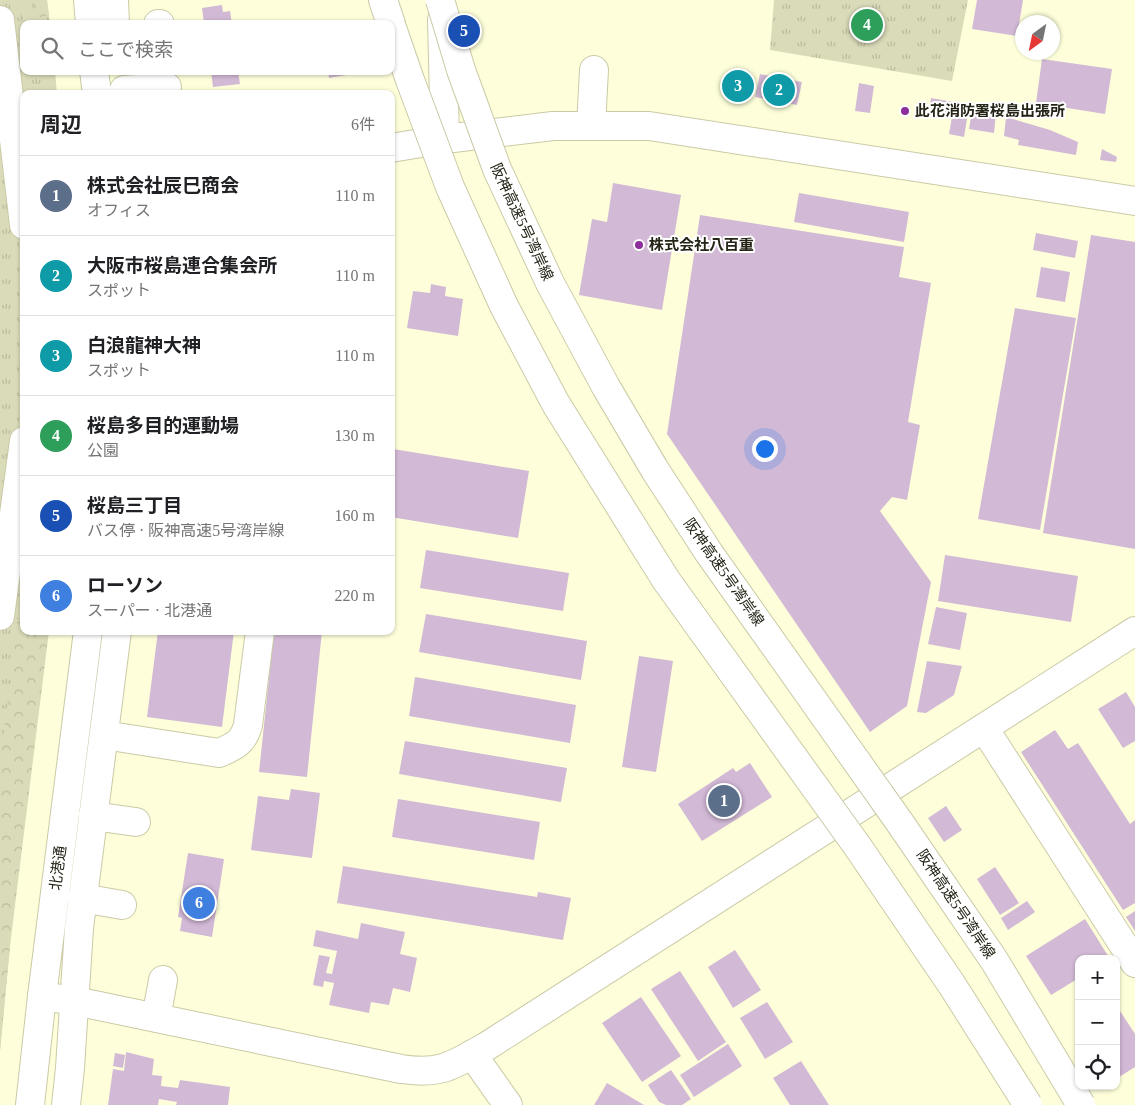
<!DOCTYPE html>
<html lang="ja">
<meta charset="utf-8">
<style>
:root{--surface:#fff;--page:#f6f6f6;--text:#202124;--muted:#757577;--line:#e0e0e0;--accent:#111827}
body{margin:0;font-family:"Times New Roman","Noto Sans JP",serif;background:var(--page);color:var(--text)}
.controls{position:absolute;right:15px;bottom:15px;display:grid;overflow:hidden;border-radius:10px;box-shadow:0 1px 4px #0004}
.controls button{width:45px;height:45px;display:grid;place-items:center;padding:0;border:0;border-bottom:1px solid var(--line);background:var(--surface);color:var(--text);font:25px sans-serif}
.compass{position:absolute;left:1015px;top:15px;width:45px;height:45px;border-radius:50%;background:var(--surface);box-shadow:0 1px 4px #0004;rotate:213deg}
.you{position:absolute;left:764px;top:448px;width:18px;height:18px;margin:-12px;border:4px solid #fff;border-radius:50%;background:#1a73e8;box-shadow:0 0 0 8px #1a73e833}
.badge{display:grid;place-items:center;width:32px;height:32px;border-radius:50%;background:var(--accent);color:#fff;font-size:16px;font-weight:700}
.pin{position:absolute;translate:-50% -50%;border:2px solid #fff;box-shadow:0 1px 5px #0006}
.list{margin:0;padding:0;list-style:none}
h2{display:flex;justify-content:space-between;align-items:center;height:65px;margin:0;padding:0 20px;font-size:21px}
h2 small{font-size:16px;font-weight:400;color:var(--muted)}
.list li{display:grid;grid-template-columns:32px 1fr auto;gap:15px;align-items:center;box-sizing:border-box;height:80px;padding:0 20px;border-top:1px solid var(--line)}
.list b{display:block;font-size:19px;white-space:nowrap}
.list p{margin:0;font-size:16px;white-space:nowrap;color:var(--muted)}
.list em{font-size:16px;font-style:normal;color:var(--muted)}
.icon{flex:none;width:28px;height:28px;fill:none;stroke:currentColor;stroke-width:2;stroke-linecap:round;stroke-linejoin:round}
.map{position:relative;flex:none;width:1135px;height:1105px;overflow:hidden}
.search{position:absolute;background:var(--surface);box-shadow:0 1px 4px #0004;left:20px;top:20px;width:375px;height:55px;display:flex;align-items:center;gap:12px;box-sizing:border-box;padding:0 18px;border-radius:10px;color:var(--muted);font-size:19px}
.panel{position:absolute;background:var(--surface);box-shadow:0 1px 4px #0004;left:20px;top:90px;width:375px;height:545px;border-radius:10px}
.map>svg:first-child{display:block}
</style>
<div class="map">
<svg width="1135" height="1105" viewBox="0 0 1135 1105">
<defs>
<pattern id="grass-tufts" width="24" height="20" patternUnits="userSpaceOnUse" patternTransform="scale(1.25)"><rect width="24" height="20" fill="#dadbb9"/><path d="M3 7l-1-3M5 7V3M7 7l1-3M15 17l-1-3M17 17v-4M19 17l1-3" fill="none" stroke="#bbbc9e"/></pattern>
<pattern id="forest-crowns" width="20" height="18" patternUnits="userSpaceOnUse" patternTransform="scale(1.25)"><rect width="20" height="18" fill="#dadbb9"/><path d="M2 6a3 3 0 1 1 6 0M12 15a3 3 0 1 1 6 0" fill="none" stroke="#bbbc9e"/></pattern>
</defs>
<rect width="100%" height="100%" fill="#feffda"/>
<!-- grass -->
<path fill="url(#grass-tufts)" d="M0 0H47L50 24H24V71H55L57 94H24V631L10 946 0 1051Z
M774 0H968L952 81 770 50Z"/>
<!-- forest -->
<path fill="url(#forest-crowns)" d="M32 0H47L49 15 23 21 20 14 34 11Z
M24 568V631H49L10 946 0 1051V763Z"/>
<!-- building -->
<path fill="#d2b9d6" d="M977 0H1023L1017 36 972 29Z
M222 5 223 12 230 11 232 24H204L202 8Z
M1042 59 1112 69 1105 114 1036 103Z
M211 71H238L240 84 213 87Z
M328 71H364V72L329 78Z
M760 74 802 82 797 105 755 97Z
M859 83 874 86 870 113 855 111Z
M931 98 953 102 950 118 928 114Z
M954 105 969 107 964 137 949 134Z
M972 111 996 114 994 133 969 129Z
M1006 117 1050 130 1078 142 1076 155 1018 145 1019 140 1004 136Z
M1102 149 1117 157 1116 162 1100 160Z
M613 183 681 195 662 310 579 295 592 219 607 222Z
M799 193 909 212 904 242 794 222Z
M700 215 904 247 899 277 931 283 908 422 920 425 907 500 892 497 880 511 931 582 907 706 870 732 667 434Z
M1036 233 1078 241 1075 258 1033 250Z
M1091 235 1135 242V549L1043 533Z
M1041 267 1070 272 1065 302 1036 297Z
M431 284 446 287 445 296 463 299 458 336 407 328 413 291 430 293Z
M1015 308 1076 318 1040 530 978 519Z
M393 449 529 471 518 538 391 517Z
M426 550 569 573 563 611 420 588Z
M945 555 1078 576 1071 622 938 601Z
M936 607 967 613 960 650 928 644Z
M426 614 587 641 581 680 419 652Z
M158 631H234L222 727 147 717Z
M274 631H322L307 777 259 772Z
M639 656 673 661 656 772 622 767Z
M927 661 962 666 954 695 926 713 917 712Z
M415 677 576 705 570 743 409 716Z
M1126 692 1135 707V741L1123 748 1098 709Z
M1055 730 1068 749 1078 743 1130 824 1135 820V903L1123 910 1021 752Z
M405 741 567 768 561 802 399 774Z
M750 763 772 797 702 841 678 804 733 768 736 772Z
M291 789 320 793 312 858 251 850 258 796 289 800Z
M398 799 540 822 534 860 392 837Z
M946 806 962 830 944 842 928 818Z
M188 853 224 859 212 937 180 931 182 918 178 917Z
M343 866 537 897 538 892 571 898 563 940 337 903Z
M995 867 1019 903 1000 915 977 879Z
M1027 901 1035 912 1008 930 1001 918Z
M1135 911V931L1126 917Z
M1085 919 1110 959H1079V978L1051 995 1026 956Z
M361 923 405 932 400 954 417 958 410 992 393 988 389 1005 371 1002 369 1013 329 1005 334 983 324 981 323 987 313 985 319 955 330 957 326 973 332 974 337 951 313 946 316 930 358 939Z
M735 950 761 990 733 1008 708 967Z
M680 971 726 1042 698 1061 651 989Z
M641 997 681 1056 642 1082 602 1023Z
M767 1002 793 1042 765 1059 740 1018Z
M1120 1011 1135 1034V1067L1116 1079V1014Z
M728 1044 742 1066 694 1097 680 1075Z
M126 1052 154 1059 152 1075 162 1076 161 1086 178 1088 180 1080 230 1087 228 1105H176L177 1102 159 1099 158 1105H108L113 1069 124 1071Z
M115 1053 125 1055 123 1068 113 1066Z
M801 1061 829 1105H790L773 1078Z
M671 1070 691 1099 682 1105H666L659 1102 648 1085Z
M607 1083 644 1105H594Z"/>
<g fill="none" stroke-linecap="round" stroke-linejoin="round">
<defs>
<path id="minor" d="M88 0 90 24
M114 0 115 24
M0 20 24 225
M442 20 445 139
M158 24H160
M94 71 97 94
M124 90 167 87
M591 126 594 70
M391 148 445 139 553 126H649L1135 201
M0 616 24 441
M984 728 1135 963
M104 735 219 753C235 746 243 743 248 725L260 631
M93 816 136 822
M82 898 122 905
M42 996 75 1001 401 1069C442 1075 453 1065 487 1046L1135 631
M156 1018 163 980
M472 1054 508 1105"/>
<path id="major" d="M30 1105 42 996 88 631
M66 1105 70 1068 79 928 117 631"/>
<path id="highway" d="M383 0 391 24"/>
</defs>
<!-- minor casing -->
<use href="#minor" stroke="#cacaa7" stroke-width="30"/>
<!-- major casing -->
<use href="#major" stroke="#cacaa7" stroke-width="30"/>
<!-- highway casing -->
<use href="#highway" stroke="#cacaa7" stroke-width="30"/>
<!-- minor -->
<use href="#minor" stroke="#fff" stroke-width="28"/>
<!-- major -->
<use href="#major" stroke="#fff" stroke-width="28"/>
<!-- highway -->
<use href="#highway" stroke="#fff" stroke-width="28"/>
<defs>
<path id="highway-bridge" d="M440 0 461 70 497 169 550 283 606 387 655 470 709 553 898 820 994 960 1081 1105
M391 25 410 80 450 187 504 306 556 404 666 580 858 847 952 985 1028 1105"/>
</defs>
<!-- highway-bridge casing -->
<use href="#highway-bridge" stroke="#cacaa7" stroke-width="30" stroke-linecap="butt"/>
<!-- highway-bridge -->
<use href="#highway-bridge" stroke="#fff" stroke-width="28"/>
</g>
<!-- markers -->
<g fill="#8c2f9a" stroke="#fff" stroke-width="2">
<circle cx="905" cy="111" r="5"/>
<circle cx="639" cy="245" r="5"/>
</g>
<g text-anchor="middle" stroke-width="4" stroke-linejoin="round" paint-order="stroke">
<!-- poi labels -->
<g font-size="15" font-weight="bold" fill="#242417" stroke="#fff" text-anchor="start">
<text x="915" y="116">此花消防署桜島出張所</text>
<text x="649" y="250">株式会社八百重</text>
</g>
<!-- street labels -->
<g font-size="15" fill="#242417" stroke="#fff">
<text transform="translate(522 222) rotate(65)" y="5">阪神高速5号湾岸線</text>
<text transform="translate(724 572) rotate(55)" y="5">阪神高速5号湾岸線</text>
<text transform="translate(58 868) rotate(-83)" y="5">北港通</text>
<text transform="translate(956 904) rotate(56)" y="5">阪神高速5号湾岸線</text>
</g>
</g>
</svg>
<div class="controls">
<button>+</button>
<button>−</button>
<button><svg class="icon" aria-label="locate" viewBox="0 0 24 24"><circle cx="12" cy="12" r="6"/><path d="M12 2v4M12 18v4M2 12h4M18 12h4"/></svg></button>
</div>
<svg class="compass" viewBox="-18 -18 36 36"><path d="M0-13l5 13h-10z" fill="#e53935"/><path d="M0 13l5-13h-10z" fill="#757577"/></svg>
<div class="you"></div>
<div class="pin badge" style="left:724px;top:801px;background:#5c6f8a">1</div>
<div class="pin badge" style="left:779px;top:90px;background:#0f9aa8">2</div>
<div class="pin badge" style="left:738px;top:86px;background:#0f9aa8">3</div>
<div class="pin badge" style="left:867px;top:25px;background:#2e9e5b">4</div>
<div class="pin badge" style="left:464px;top:31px;background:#1a4fb4">5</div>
<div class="pin badge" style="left:199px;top:903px;background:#3f7fe0">6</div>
<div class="search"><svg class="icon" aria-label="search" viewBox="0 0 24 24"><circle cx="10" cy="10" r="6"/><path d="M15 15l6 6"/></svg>ここで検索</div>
<section class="panel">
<h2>周辺<small>6件</small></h2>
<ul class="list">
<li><span class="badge" style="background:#5c6f8a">1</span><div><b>株式会社辰巳商会</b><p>オフィス</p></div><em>110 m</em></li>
<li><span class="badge" style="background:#0f9aa8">2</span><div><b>大阪市桜島連合集会所</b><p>スポット</p></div><em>110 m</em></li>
<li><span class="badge" style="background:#0f9aa8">3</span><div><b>白浪龍神大神</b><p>スポット</p></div><em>110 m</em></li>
<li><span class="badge" style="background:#2e9e5b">4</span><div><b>桜島多目的運動場</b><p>公園</p></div><em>130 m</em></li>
<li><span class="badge" style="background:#1a4fb4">5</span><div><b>桜島三丁目</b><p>バス停 · 阪神高速5号湾岸線</p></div><em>160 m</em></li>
<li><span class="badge" style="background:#3f7fe0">6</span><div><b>ローソン</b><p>スーパー · 北港通</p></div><em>220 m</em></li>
</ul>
</section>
</div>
